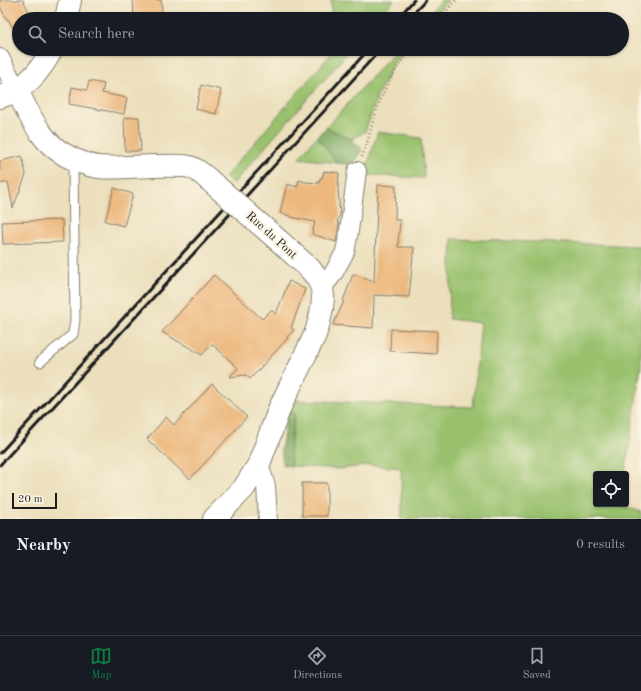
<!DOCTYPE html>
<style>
:root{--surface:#171b24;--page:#20242c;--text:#f1f3f6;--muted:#9ea1a6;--line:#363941;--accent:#0b8043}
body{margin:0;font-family:"Old Standard TT",serif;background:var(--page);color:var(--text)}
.controls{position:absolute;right:12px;bottom:12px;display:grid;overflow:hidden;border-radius:4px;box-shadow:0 1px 3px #0004}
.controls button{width:36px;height:36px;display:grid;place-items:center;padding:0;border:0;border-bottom:1px solid var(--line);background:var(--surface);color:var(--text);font:20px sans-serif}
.scale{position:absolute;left:12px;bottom:10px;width:45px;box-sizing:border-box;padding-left:4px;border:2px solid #1c1c1c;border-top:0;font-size:11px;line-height:14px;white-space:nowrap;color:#1c1c1c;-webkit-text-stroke:3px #fcf5e5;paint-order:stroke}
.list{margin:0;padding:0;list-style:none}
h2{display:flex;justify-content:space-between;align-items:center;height:52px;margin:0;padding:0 16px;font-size:17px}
h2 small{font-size:13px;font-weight:400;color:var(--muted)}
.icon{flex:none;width:22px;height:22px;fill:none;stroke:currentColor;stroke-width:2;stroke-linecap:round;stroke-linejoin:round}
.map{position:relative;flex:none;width:641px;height:519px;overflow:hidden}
.search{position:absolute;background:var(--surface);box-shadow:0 1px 3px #0004;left:12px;right:12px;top:12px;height:44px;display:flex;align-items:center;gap:10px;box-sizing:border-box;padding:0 14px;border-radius:22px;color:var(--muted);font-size:15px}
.sheet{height:116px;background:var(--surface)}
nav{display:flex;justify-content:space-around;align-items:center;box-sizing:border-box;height:56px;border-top:1px solid var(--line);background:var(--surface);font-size:11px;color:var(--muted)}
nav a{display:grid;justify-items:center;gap:2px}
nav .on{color:var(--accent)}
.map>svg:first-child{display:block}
</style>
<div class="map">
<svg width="641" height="519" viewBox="0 0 641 519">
<rect width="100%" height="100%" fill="#fcf5e5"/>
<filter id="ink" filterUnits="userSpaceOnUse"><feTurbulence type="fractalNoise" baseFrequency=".025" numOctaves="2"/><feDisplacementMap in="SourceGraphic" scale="8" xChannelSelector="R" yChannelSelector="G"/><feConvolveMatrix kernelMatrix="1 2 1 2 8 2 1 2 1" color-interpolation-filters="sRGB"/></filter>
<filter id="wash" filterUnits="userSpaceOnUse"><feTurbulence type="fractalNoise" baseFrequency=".012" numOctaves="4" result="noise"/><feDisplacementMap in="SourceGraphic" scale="16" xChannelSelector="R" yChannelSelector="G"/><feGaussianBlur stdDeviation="0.9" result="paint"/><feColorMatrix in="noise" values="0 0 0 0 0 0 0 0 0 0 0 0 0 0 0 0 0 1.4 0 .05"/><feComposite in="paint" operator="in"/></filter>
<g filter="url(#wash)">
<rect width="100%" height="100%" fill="#ebdfbc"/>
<!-- green -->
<path fill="#99c16d" stroke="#5a6e44" d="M331 0H394L378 19H331Z
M441 0H448L430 19H424Z
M331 49H351L233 184 225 177 330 55Z
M397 49H404L394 62 378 95 365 132 352 139 326 128Z
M378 132 421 138 424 178 364 175Z
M317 136 337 163 299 158Z
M452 239 641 246V366L625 474H596V504H621V505L641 512V519H402L401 468 370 465 340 469 291 466 290 445 295 414H287L293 400 473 407 481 323 449 319Z"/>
<!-- forest -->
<path fill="#7aa760" stroke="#4b623e" d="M326 128 352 139 362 149 356 161 351 165 337 163 317 136Z
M295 413 290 445 291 466 283 465 281 449 287 414Z"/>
<!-- water -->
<path fill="#6fb2e5" stroke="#466780" d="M92 14 112 15 111 19H91Z"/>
<g id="blocks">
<!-- building -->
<path fill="#ecb87e" d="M0 0H23L33 19H19V39L8 19 7 20 0 7Z
M133 0H161L163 19H134Z
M89 81 104 84 102 93 127 98 124 114 69 104 72 87 87 90Z
M201 85 221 90 216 114 196 109Z
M139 117 141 151H125L124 118Z
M22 156 26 175 13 208 8 182 0 184V161Z
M324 171 339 173 338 188 340 215 337 222 339 223 336 242 312 234 315 222 291 217V216L280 213 287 184 297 187 299 180 305 182 319 183 320 178H322Z
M378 185 396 186 395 220H400L398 247H414L409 297 374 295 373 328 333 325 344 301H343L353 274 374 282Z
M114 188 133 194 124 226 105 221Z
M62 220 63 242 3 244 2 222Z
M214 275 262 319 271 310 276 314 289 281 305 289 291 328 294 330 287 337 288 338 250 379 246 375 230 377 238 368 212 344 202 355 162 332Z
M391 329 437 331 436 354 390 351Z
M212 384 247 417 190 479 147 439 166 417 174 425Z
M302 483H327V516H302Z"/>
</g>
</g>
<g filter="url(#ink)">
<use href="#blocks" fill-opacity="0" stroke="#847e6c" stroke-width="1"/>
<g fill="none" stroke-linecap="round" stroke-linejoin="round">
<defs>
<path id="lane" d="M40 362 73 334 75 320 73 167 75 160"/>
<path id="street" d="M0 58 17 90
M322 288 333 274 345 252 349 231 357 171
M259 464 266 486 268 519"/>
<path id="secondary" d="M66 19 70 0
M17 90C24 105 31 120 41 133 53 151 76 163 98 167 117 169 137 166 156 166 167 166 179 165 190 167 197 169 202 174 208 179
M0 97C26 89 40 72 52 49
M214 519 244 488 259 464 280 407 315 335 319 322 322 308 323 297 322 288 318 279 310 269 278 240"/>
</defs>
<!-- lane casing -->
<use href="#lane" stroke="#847e6c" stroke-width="11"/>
<!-- street casing -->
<use href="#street" stroke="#847e6c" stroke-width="20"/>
<!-- secondary casing -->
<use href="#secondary" stroke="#847e6c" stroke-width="24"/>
<!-- path -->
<path stroke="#847e6c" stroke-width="2.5" stroke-dasharray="1 3" stroke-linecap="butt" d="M439 19 456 0
M362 157C370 136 374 114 383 94 390 77 400 63 411 49"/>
<!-- lane -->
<use href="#lane" stroke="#fff" stroke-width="9"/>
<!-- street -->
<use href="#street" stroke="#fff" stroke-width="18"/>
<!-- secondary -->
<use href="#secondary" stroke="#fff" stroke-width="22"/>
<!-- rail -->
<path stroke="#1c1c1c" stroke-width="3" d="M397 19 414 0
M408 19 426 0
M0 453 369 49
M0 465 381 49"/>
<defs>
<path id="secondary-bridge" d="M208 179 278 240"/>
</defs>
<!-- secondary-bridge casing -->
<use href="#secondary-bridge" stroke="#847e6c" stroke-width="24" stroke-linecap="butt"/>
<!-- secondary-bridge -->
<use href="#secondary-bridge" stroke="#fff" stroke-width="22"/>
</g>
</g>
<g text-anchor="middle" stroke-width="4" stroke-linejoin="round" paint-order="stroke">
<!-- street labels -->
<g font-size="12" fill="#1c1c1c" stroke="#fcf5e5">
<text transform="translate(272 235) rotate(42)" y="4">Rue du Pont</text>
</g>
</g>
</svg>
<div class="controls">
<button><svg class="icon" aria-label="locate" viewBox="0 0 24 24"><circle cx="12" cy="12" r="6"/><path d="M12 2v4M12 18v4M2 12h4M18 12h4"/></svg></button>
</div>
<div class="scale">20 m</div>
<div class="search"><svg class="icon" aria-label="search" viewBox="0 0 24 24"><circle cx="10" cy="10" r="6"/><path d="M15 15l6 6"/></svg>Search here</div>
</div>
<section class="sheet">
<h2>Nearby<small>0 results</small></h2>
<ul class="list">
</ul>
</section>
<nav>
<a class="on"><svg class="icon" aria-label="map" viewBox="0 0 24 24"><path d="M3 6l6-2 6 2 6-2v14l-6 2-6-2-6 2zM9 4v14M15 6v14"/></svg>Map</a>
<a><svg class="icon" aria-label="directions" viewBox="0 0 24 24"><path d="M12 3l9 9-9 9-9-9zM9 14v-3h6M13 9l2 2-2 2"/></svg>Directions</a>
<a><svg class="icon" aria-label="saved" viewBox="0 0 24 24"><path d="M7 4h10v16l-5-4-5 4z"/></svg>Saved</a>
</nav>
